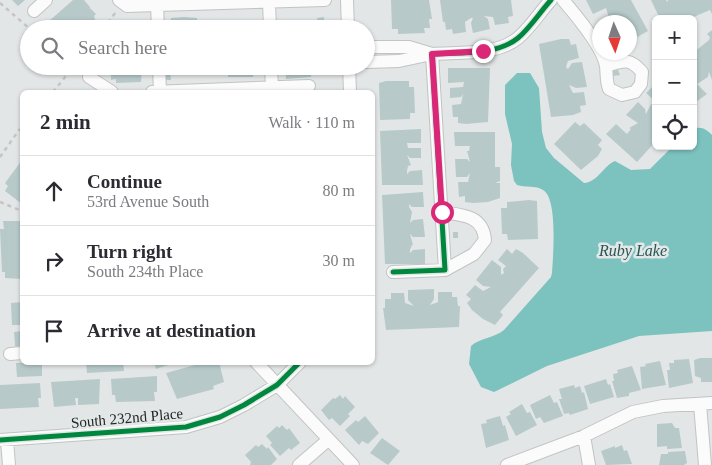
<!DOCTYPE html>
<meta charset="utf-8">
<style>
:root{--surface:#fff;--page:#f7f7f7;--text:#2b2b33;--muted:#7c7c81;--line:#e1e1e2}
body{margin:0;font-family:"Times New Roman",serif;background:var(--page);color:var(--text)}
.controls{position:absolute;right:15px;top:15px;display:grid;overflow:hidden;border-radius:8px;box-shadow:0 1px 4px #0004}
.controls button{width:45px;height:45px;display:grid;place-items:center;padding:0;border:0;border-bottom:1px solid var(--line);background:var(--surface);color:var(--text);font:25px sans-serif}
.compass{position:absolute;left:592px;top:15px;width:45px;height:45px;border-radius:50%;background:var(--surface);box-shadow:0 1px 4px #0004;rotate:177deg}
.stop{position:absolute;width:15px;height:15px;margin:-11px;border:4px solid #db2777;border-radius:50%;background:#fff}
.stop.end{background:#db2777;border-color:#fff;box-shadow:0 1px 5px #0008}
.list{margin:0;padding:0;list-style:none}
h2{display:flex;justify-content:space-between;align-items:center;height:65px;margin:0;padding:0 20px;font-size:21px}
h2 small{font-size:16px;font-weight:400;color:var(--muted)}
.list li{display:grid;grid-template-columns:32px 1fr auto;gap:15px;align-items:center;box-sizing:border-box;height:70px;padding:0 20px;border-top:1px solid var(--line)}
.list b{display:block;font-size:19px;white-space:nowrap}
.list p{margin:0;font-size:16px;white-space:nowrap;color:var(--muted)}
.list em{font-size:16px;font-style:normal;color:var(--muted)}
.icon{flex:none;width:28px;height:28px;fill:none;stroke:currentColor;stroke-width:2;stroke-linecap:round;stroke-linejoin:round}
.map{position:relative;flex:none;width:712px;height:465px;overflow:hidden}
.search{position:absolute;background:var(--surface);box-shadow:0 1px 4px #0004;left:20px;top:20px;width:355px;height:55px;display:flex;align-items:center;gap:12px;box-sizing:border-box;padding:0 18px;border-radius:28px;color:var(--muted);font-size:19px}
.panel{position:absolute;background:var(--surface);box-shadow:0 1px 4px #0004;left:20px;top:90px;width:355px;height:275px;border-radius:8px}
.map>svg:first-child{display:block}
</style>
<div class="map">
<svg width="712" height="465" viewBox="0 0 712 465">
<rect width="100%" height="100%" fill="#e3e6e6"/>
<!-- water -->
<path fill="#7cc2be" d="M517 73H530L539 88 542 132 546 148 554 158 584 183C598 182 603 166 615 161L631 170 650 169 673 146H693V129C701 126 706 129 712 135V331L639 336 547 366 494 392 481 387 469 364 471 346C480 338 494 338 504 330L551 277 552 273C553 257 558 198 543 190 536 185 525 188 517 185L514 181 511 165 512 144 505 114V85Z"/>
<!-- building -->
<path fill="#b7cac9" d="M12 0H25L18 6Z
M73 0H84L90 7 89 9 90 8 96 14 94 16 96 22 88 29H40Z
M391 0H429L432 19H429L430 28H424L425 33 398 34V29H392Z
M440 0H511L513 16 508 17 509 23 495 25 493 17 484 16 488 19 490 29 473 33 471 23 473 18H471L465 22 466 32 453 34 452 29 446 30 445 22H443Z
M586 0H631L648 31 630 41V22H603L609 20 613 21 609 18 606 8 593 14Z
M651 0H666L667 2 668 0H712V14L710 10 689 19H660Z
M184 17 197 18V21H203L204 29H171V18Z
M324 17V25L318 26 317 18Z
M311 24V29H283V26Z
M235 25H251V29H227Z
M712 30V80L709 72 708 77 697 84 707 94 696 102 693 99V53L709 40 710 37 707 34Z
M561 39H569L571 45 576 44 579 58 568 61 566 67 568 69 572 63 582 62 587 87 576 88 569 85 573 93 584 92 586 105 580 106 581 112 573 115 551 117 539 44Z
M111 66H142L141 82 116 83V79L111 80Z
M172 66H199V69L172 72Z
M223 66H254L253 77H228V75H223Z
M285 66H317V73L311 74V77L286 79Z
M448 68H490L488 122 466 124 458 123V117H453L452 105 461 104 463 94 461 97 450 98V88L463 87 464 82 448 83Z
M618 70 620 75 613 76 612 71Z
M170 72 171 80H166V73Z
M386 81H409V87H414L415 113H410V119L380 120 379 83Z
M656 83V102L646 93Z
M638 102 645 109 646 114 651 104 653 106 656 103V141L637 162 606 134 616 124 627 134 631 129 629 128 638 123 626 115Z
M575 122 580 126 584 123 602 140 598 145 602 149 598 156 581 170 554 144Z
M421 129V143H407L408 148H421V158H410L407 155 411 165 408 166 407 171V174L410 171 422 170 423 185H382L380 131Z
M454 132H495V167H500V181L495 183H500V198L488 202 473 203 465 202V196L459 197 458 182H468L470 173 467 177H456L455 159H467L470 162 467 151H469L470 146H455Z
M22 160V204L5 191 8 186 5 183Z
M423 192 424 207H412L409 204V207L412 212 410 223 413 220 423 219 425 237H413L410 234 413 245H412L410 250V253L413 250 425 249V264H385L382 195Z
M529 200 537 201 538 239 508 240 507 234H502L501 208H507V202Z
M3 221H22V279L5 278V272H2L0 229H4Z
M453 232H458V238H453Z
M507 249 512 254 516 249 523 253 539 268 500 312 503 315 495 325 483 319 472 310 467 303 471 299 466 295 475 285 483 291 491 287 483 286 476 280 492 260 501 267V275L504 273 503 269 506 266 498 260Z
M434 289V299L430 305 438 302V292H452V297H457L458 306H460L459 327 386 330 383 308H385V299H391V293H404L405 303 414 306 408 300V290Z
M22 302V325H12L11 303Z
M22 331V346H15L14 332Z
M700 358H712V382H701V378L695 376 694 360Z
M689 359 693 383 669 388 667 370H670L669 363H674V360Z
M660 361 666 385 642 389 640 367 646 366 645 364Z
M42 362V376L17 377 16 363Z
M86 362H123L124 371 87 373Z
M154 362H174V363L156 369Z
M196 362H219L224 382 213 386 214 389 177 399 166 373 195 365Z
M632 366 641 390 629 393V396L617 398 612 381H614L613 374 618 373 617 370Z
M157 376V392H154L155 401 116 402 115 395H112L111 379Z
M100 379 99 404 78 405V398H75L76 405 54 407 51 382Z
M606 379 608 385 610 384 614 397 590 404 584 386Z
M40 383 41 398H38L39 407 0 409V385Z
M574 385 575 388 580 386 582 393 584 392 588 409 570 415 569 413 564 414 559 399H562L559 389Z
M340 395 343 399 345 396 355 407 348 414 350 416 340 426 332 418 329 420 321 410 333 398 335 399Z
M550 395 554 403 557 402 563 416 544 423 540 417 536 419 530 405Z
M522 404 527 413 530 412 537 425 516 436 506 417 511 414 509 412Z
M365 416 379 433 368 444 362 441 359 445 345 430 356 420 358 422Z
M500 416 503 426 505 425 509 440 486 448 481 424 487 423 486 420Z
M672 423 675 428H679L682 448 667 449V446L657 447V424Z
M282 425 287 430 289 428 300 443 291 450 289 448 280 456 270 445 272 443 266 436 277 426 279 428Z
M382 438 400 451 388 465 370 453Z
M262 444 267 449 268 447 277 459 271 465H250L251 462 245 455 256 445 258 447Z
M622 445 624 451 627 450 632 464 606 465 601 451 615 446V448Z
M685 451 687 463 684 465H659L661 454H668V452Z"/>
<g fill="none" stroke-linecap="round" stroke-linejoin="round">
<defs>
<path id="minor" d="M119 0 127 6 157 5 158 29
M347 0 348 29
M563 0C575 14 603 48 606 66 607 75 606 81 609 89L622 95 635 92 641 84 642 72C629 57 623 61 606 66
M269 2 270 29
M157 5 325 0
M34 11 46 0
M366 47H409L432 54 399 61 366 62
M159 66 160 92
M271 66 272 89
M349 66 350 92
M89 77 112 92
M152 92 309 86
M442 212C462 215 483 215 485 240L474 254 445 270
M393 272 445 270 432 54C459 52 496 56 518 38 530 28 540 12 551 0
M10 354 22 353
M256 362 353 465
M700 404 705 465
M584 436 589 465
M0 440 186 427 220 417 244 405 277 385 300 362
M7 440 9 465
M299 465 328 440
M507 465 584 436 633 412 663 406 712 403"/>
</defs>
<!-- minor casing -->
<use href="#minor" stroke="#c2c3c3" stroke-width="14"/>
<!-- path -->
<path stroke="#c5c5c5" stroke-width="2.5" stroke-dasharray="4 4" stroke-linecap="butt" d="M0 3 30 29
M103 29 116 12
M53 92 74 66
M0 157 19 130 22 129
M0 202 22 211"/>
<!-- minor -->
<use href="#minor" stroke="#fbfbfb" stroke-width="12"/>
<defs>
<path id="cycleway" d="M393 272 445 270 432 54C459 52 496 56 518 38 530 28 540 12 551 0
M0 440 186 427 220 417 244 405 277 385 300 362"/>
</defs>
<!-- cycleway casing -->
<use href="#cycleway" stroke="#e2e7e7" stroke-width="8"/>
<!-- cycleway -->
<use href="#cycleway" stroke="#00873e" stroke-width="5"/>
</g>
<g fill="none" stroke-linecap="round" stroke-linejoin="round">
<!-- route -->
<path stroke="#db2777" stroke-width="6" d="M442 212 432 54 483 51"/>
</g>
<g text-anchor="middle" stroke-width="5" stroke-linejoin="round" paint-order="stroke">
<!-- street labels -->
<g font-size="15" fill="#232524" stroke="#e2e7e7">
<text transform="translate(127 418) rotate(-5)" y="5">South 232nd Place</text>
</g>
<!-- water labels -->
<g font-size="16" font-style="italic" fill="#295552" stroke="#e2e7e7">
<text x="633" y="256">Ruby Lake</text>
</g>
</g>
</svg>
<div class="controls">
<button>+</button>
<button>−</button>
<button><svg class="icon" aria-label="locate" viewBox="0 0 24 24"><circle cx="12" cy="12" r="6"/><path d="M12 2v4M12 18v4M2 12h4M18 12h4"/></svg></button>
</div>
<svg class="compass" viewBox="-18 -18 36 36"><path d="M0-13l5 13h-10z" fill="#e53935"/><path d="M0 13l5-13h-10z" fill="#7c7c81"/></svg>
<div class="stop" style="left:442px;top:212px"></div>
<div class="stop end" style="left:483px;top:51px"></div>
<div class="search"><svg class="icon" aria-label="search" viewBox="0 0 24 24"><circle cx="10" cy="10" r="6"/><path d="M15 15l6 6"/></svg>Search here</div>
<section class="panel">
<h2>2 min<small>Walk · 110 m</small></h2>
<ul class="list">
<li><svg class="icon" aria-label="ahead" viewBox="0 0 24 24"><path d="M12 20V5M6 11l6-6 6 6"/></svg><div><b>Continue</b><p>53rd Avenue South</p></div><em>80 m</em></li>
<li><svg class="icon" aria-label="right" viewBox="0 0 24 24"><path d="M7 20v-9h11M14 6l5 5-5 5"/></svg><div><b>Turn right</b><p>South 234th Place</p></div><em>30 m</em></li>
<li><svg class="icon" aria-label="arrive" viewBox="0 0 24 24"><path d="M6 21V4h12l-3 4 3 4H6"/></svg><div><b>Arrive at destination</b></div></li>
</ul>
</section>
</div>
